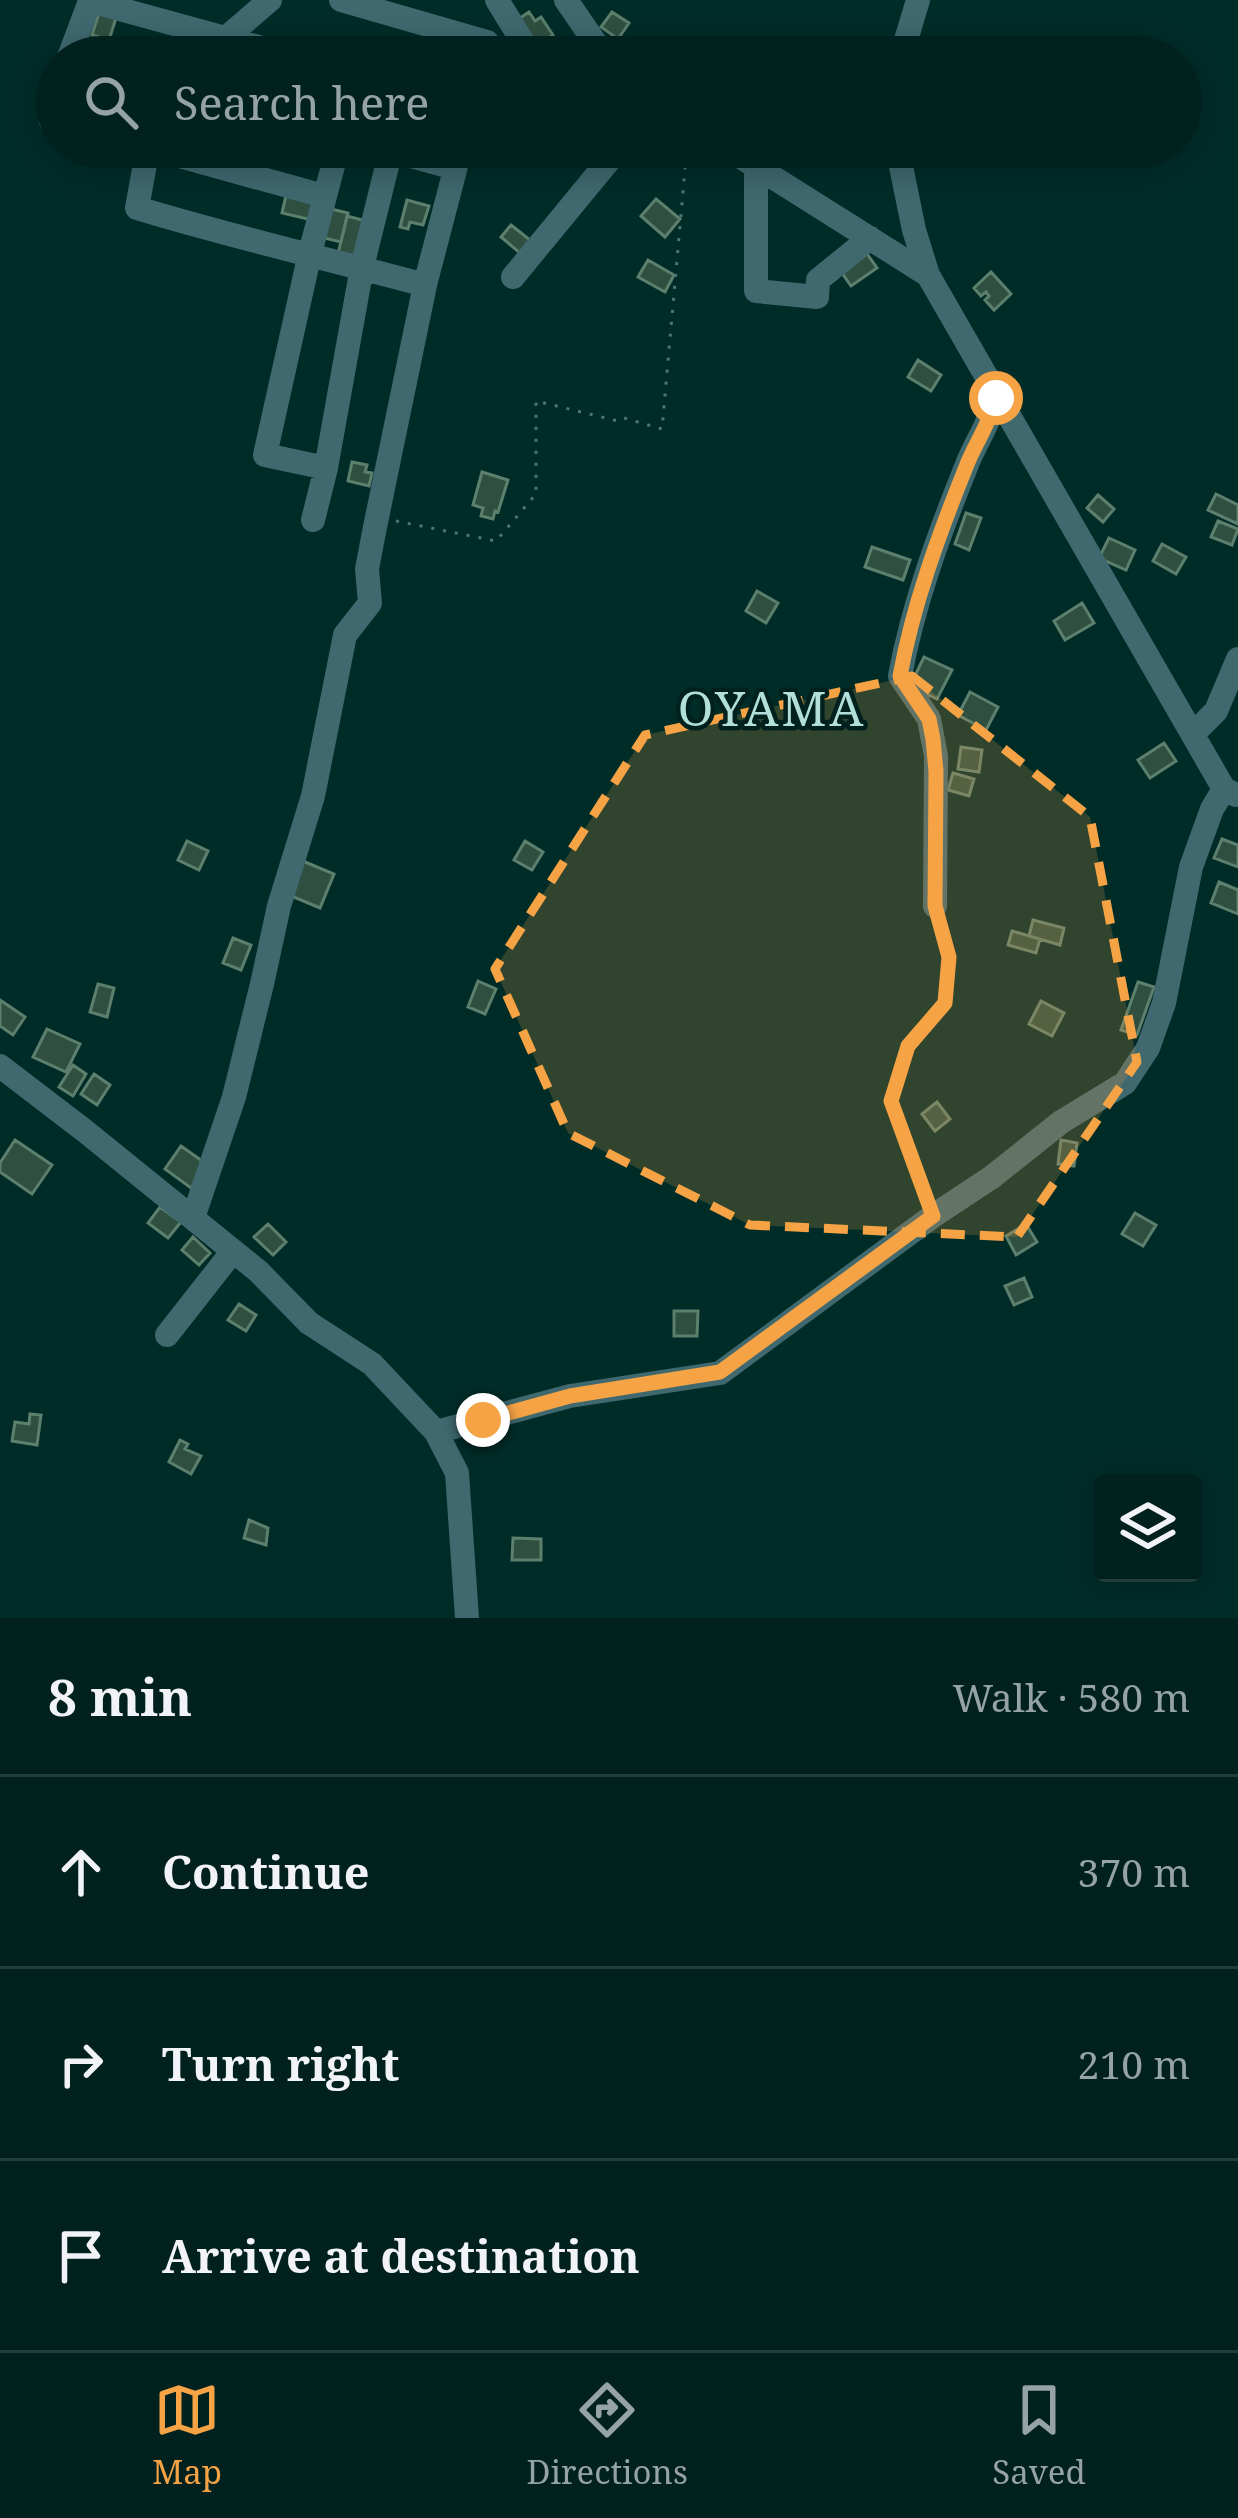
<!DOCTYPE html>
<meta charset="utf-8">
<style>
:root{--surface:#00211e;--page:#0e2e2b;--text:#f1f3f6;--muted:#95a3a4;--line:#223e3c;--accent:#f5a345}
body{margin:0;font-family:"Noto Serif",serif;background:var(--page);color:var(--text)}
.controls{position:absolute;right:36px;bottom:36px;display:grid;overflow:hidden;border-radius:12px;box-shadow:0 6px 30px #0003}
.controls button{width:108px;height:108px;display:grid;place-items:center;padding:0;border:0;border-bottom:3px solid var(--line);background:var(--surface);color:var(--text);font:60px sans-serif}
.stop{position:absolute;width:36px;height:36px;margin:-27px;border:9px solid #f5a345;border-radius:50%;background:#fff}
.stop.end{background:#f5a345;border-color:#fff;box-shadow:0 3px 12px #0008}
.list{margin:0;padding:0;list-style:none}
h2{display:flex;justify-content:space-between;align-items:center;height:156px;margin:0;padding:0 48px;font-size:51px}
h2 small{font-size:39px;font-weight:400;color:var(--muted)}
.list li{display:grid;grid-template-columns:78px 1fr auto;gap:36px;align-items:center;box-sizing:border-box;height:192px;padding:0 48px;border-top:3px solid var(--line)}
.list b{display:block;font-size:45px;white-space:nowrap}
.list em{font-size:39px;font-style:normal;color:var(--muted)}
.icon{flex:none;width:66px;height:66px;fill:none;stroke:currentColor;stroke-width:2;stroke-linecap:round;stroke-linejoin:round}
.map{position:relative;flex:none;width:1238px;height:1618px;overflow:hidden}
.search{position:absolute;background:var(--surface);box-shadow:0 6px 30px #0003;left:36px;right:36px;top:36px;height:132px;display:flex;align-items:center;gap:30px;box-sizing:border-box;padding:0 42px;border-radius:66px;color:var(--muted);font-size:45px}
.sheet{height:732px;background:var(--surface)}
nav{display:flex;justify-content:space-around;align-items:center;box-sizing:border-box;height:168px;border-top:3px solid var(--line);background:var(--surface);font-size:33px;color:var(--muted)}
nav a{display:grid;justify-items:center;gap:6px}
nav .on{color:var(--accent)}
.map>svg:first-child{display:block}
</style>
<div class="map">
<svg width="1238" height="1618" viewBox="0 0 1238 1618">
<rect width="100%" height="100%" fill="#002c28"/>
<!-- building -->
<path fill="#2f5040" stroke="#5d7f6d" stroke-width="3" d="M529 12 535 21 541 17 553 35 535 47 517 20Z
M612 12 629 23 618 39 601 27Z
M99 13 116 18 109 40 92 35Z
M287 191 320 203 316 221 282 213Z
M656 199 680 219 665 237 641 216Z
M407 200 429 206 423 225 410 222 408 229 400 227Z
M327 208 348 213 341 242 320 237Z
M347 216 370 222 360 259 338 254Z
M511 225 530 240 520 253 501 237Z
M865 251 877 268 851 286 840 270Z
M648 260 674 275 665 292 638 277Z
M991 272 1011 294 994 310 985 300 989 296 986 292 981 296 974 288Z
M918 360 941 375 931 391 908 377Z
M352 462 367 465 365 472 372 473 369 486 348 481Z
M482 472 508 480 498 512 495 511 493 519 481 516 483 508 473 505Z
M1216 494 1238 505V524L1208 510Z
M1098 495 1114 509 1103 522 1087 508Z
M966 513 981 518 969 550 955 544Z
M1218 521 1238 529 1232 545 1211 537Z
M1109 538 1135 550 1126 570 1099 558Z
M1162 544 1186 557 1176 574 1153 561Z
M872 547 910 560 903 580 865 567Z
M757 591 778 603 766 623 746 611Z
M1082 603 1094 623 1065 640 1054 621Z
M924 657 952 670 937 699 910 686Z
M970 692 998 707 986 730 958 715Z
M1164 743 1176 761 1150 778 1138 760Z
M961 747 982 750 979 772 958 769Z
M953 773 974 779 969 796 948 790Z
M1222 839 1238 845V867L1214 858Z
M187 841 208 851 199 870 178 860Z
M525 841 543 852 532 870 514 860Z
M298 859 334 874 320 908 284 893Z
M1219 882 1238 890V914L1211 903Z
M1033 920 1064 928 1060 945 1029 936Z
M1012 931 1040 939 1036 953 1008 945Z
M233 938 251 945 241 970 223 963Z
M478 981 496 989 485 1014 468 1007Z
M1138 982 1154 987 1137 1035 1121 1030Z
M98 984 114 988 107 1017 90 1012Z
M0 1000 25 1017 13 1035 0 1026Z
M1041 1001 1064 1013 1052 1036 1029 1024Z
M47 1029 80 1044 66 1072 33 1057Z
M73 1065 86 1074 73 1096 59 1087Z
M94 1074 110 1085 97 1105 81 1094Z
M937 1102 950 1119 935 1131 922 1114Z
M15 1140 52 1165 32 1194 0 1172V1163Z
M1061 1140 1077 1143 1074 1166 1058 1164Z
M181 1146 208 1165 191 1188 165 1169Z
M160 1207 181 1222 168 1238 148 1223Z
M1135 1213 1156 1225 1143 1246 1122 1234Z
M268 1224 286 1242 273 1255 254 1237Z
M1026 1224 1037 1242 1016 1255 1006 1236Z
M193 1237 210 1253 199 1265 182 1250Z
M1024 1278 1032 1297 1014 1305 1005 1286Z
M239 1304 256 1315 246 1331 228 1320Z
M674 1311H698L697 1336H674Z
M30 1414 41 1415 37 1445 12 1441 15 1422 29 1424Z
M180 1440 188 1444 185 1449 201 1456 191 1474 169 1462Z
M249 1520 268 1528 266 1545 244 1538Z
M513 1538 541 1539V1560H512Z"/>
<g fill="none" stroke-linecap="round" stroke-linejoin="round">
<!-- path -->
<path stroke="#527571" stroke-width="3" stroke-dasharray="3 9" stroke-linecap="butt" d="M396 521 496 541 536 494V401L618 421 624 418 662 429 687 147
M926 1197 891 1101 908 1046 945 1003 949 957 940 924"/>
<!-- minor -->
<path stroke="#3f686f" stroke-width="24" d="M341 0 487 42
M497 0 532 57
M566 0 605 57
M227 37 270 0
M69 57 90 1 295 57
M901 57 918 0
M57 99 51 121 57 122
M147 147 324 196
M148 147 137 208C232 237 329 259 425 285
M378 147 454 168
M725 147 928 275
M897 147 914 230 928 275 1224 789 1236 795
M756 168V291L817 297 818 280 870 238
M513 277 620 147
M326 468 265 455 310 253 338 147
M313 520 326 468 362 267 391 150
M1193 734 1216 711 1238 659
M935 906 936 756 929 719 900 676C913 605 939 534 966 467 975 443 990 423 996 398
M0 1066 85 1131 258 1271 309 1323 372 1364 436 1432 457 1473 467 1618
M193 1218 234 1097 262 984 279 906 313 796 345 635 370 603 367 569 375 527 425 285 461 147
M167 1335 233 1251
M436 1432 570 1396 720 1373 933 1216 992 1177 1061 1122 1125 1083 1148 1048 1164 1003 1191 867 1212 809 1224 789"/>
</g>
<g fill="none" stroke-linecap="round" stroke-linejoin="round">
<!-- route -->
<path stroke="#f5a345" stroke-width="15" d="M483 1420 570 1396 720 1372 933 1216 891 1101 908 1046 945 1003 949 957 935 906 936 771 933 739 929 719 900 676C913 605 939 534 966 467 975 443 990 424 996 398"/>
</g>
<!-- marked area -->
<path fill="#f5a345" fill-opacity="0.2" stroke="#f5a345" stroke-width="9" stroke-dasharray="24 15" stroke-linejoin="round" d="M912 676 1090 817 1137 1062 1017 1237 750 1225 568 1133 495 969 645 735Z"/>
<g text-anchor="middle" stroke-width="9" stroke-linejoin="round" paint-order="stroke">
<!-- quarter labels -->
<g font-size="48" letter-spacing="3" fill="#b2dfd9" stroke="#01211e">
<text x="772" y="726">OYAMA</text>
</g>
</g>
</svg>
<div class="controls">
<button><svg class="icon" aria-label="layers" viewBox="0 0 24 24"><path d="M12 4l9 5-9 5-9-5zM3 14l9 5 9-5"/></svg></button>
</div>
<div class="stop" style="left:996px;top:398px"></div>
<div class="stop end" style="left:483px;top:1420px"></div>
<div class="search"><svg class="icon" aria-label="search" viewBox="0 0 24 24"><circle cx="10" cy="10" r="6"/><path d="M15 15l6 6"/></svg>Search here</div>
</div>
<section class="sheet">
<h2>8 min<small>Walk · 580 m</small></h2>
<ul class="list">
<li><svg class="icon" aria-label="ahead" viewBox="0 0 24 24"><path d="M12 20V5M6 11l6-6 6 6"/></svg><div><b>Continue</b></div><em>370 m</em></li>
<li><svg class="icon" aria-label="right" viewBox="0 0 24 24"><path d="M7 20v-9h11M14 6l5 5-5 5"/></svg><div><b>Turn right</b></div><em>210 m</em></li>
<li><svg class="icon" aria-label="arrive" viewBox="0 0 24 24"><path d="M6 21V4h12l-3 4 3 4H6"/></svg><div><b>Arrive at destination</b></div></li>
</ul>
</section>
<nav>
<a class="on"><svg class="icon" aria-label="map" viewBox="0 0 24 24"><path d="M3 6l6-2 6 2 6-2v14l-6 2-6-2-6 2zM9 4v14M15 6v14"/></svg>Map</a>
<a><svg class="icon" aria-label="directions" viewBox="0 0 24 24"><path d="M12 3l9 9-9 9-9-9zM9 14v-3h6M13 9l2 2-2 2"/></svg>Directions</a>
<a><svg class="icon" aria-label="saved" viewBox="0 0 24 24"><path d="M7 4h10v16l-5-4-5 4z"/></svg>Saved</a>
</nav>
